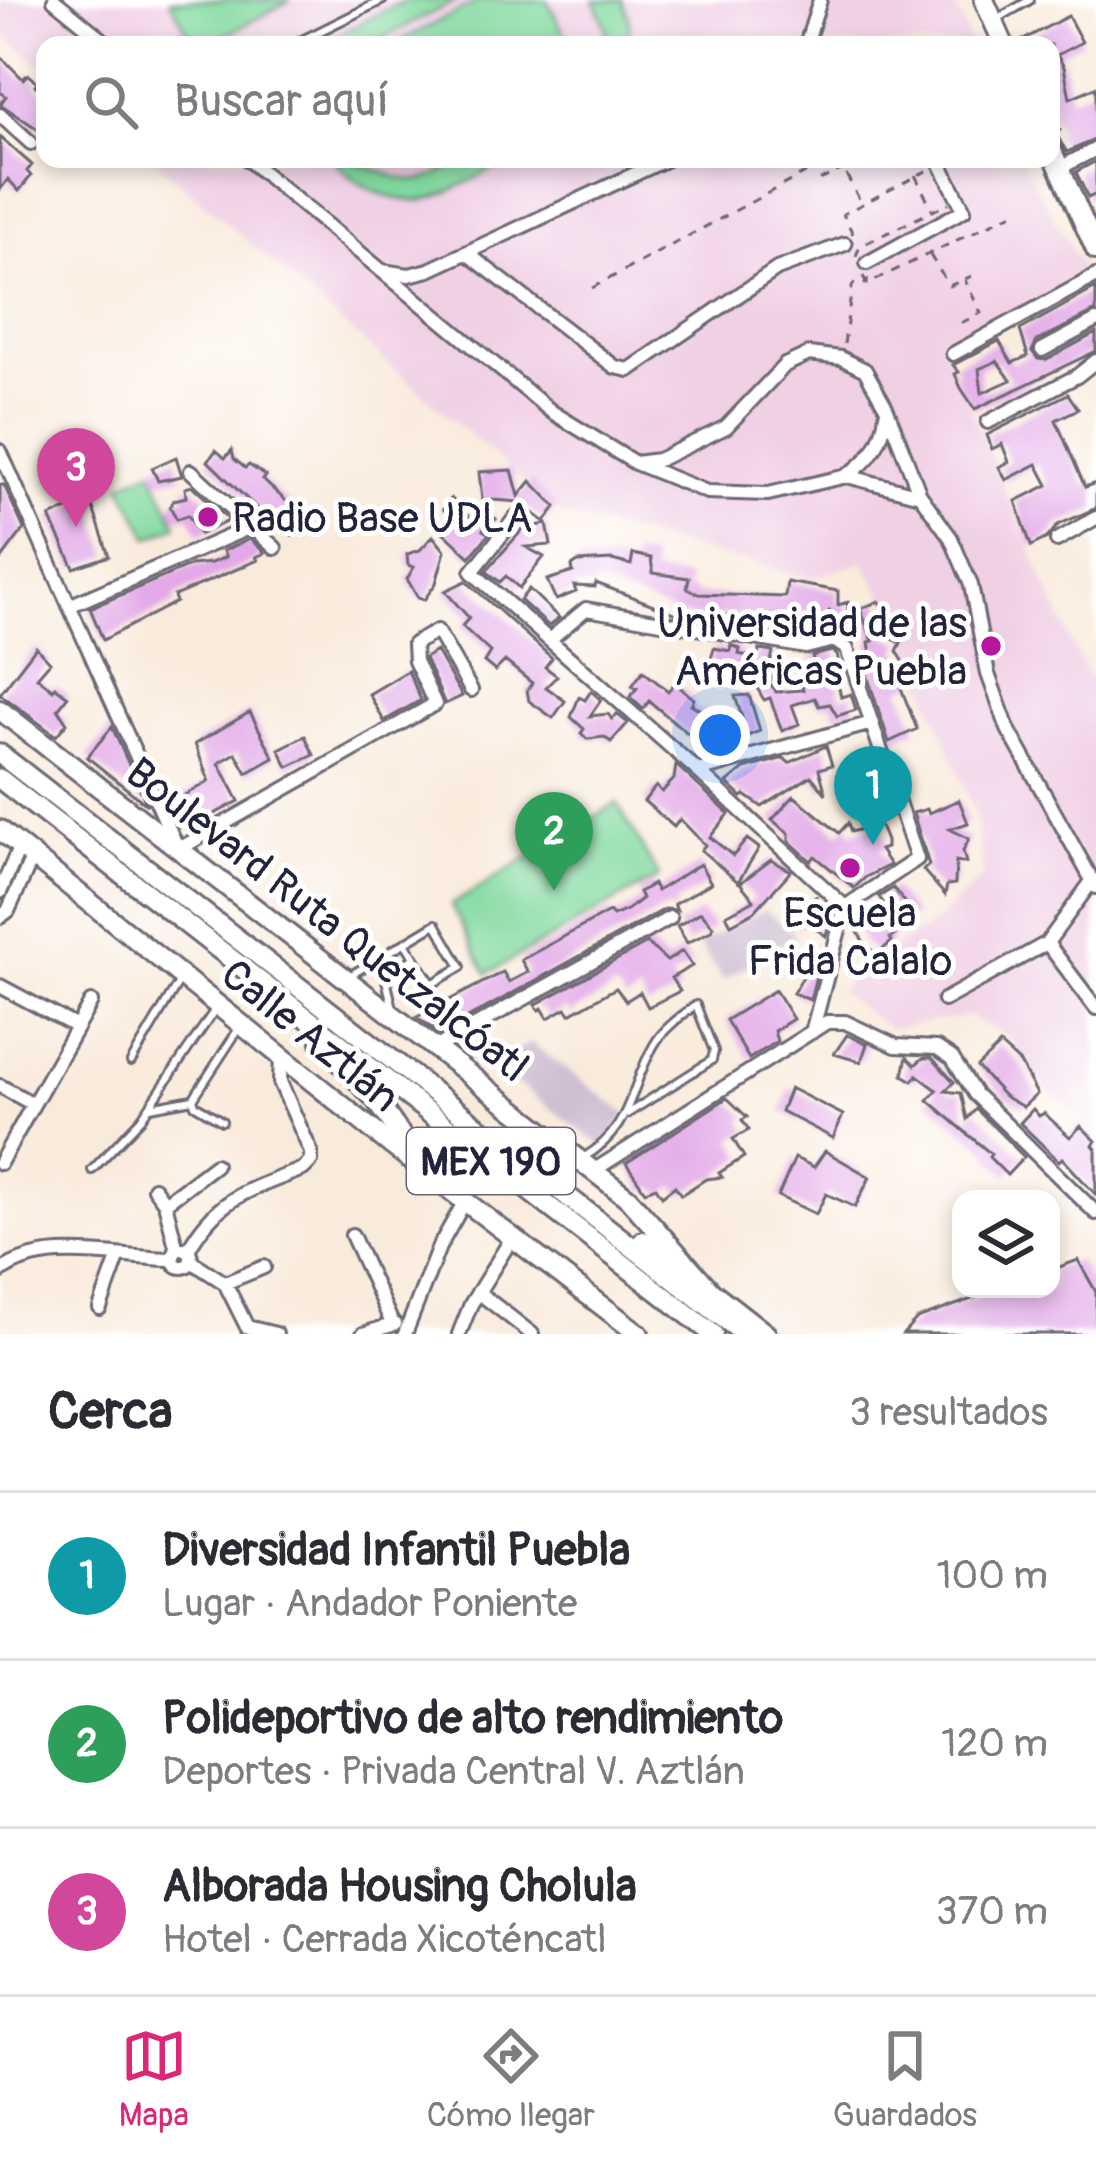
<!DOCTYPE html>
<html lang="es">
<meta charset="utf-8">
<style>
:root{--surface:#fff;--page:#f7f7f7;--text:#2b2b33;--muted:#7c7c81;--line:#e1e1e2;--accent:#db2777}
body{margin:0;font-family:Pangolin,sans-serif;background:var(--page);color:var(--text)}
.controls{position:absolute;right:36px;bottom:36px;display:grid;overflow:hidden;border-radius:24px;box-shadow:0 6px 18px #0003}
.controls button{width:108px;height:108px;display:grid;place-items:center;padding:0;border:0;border-bottom:3px solid var(--line);background:var(--surface);color:var(--text);font:60px sans-serif}
.you{position:absolute;left:720px;top:735px;width:42px;height:42px;margin:-30px;border:9px solid #fff;border-radius:50%;background:#1a73e8;box-shadow:0 0 0 18px #1a73e833}
.badge{display:grid;place-items:center;width:78px;height:78px;border-radius:50%;background:var(--accent);color:#fff;font-size:39px;font-weight:700}
.pin{position:absolute;translate:-50% -99px;filter:drop-shadow(0 3px 6px #0008)}
.pin::after{content:'';position:absolute;top:63px;width:42px;height:36px;background:inherit;clip-path:polygon(0 0,100% 0,50% 100%)}
.list{margin:0;padding:0;list-style:none}
h2{display:flex;justify-content:space-between;align-items:center;height:156px;margin:0;padding:0 48px;font-size:51px}
h2 small{font-size:39px;font-weight:400;color:var(--muted)}
.list li{display:grid;grid-template-columns:78px 1fr auto;gap:36px;align-items:center;box-sizing:border-box;height:168px;padding:0 48px;border-top:3px solid var(--line)}
.list b{display:block;font-size:45px;white-space:nowrap}
.list p{margin:0;font-size:39px;white-space:nowrap;color:var(--muted)}
.list em{font-size:39px;font-style:normal;color:var(--muted)}
.icon{flex:none;width:66px;height:66px;fill:none;stroke:currentColor;stroke-width:2;stroke-linecap:round;stroke-linejoin:round}
.map{position:relative;flex:none;width:1096px;height:1334px;overflow:hidden}
.search{position:absolute;background:var(--surface);box-shadow:0 6px 18px #0003;left:36px;right:36px;top:36px;height:132px;display:flex;align-items:center;gap:30px;box-sizing:border-box;padding:0 42px;border-radius:24px;color:var(--muted);font-size:45px}
.sheet{height:660px;background:var(--surface)}
nav{display:flex;justify-content:space-around;align-items:center;box-sizing:border-box;height:168px;border-top:3px solid var(--line);background:var(--surface);font-size:33px;color:var(--muted)}
nav a{display:grid;justify-items:center;gap:6px}
nav .on{color:var(--accent)}
.map>svg:first-child{display:block}
</style>
<div class="map">
<svg width="1096" height="1334" viewBox="0 0 1096 1334">
<rect width="100%" height="100%" fill="#fff"/>
<filter id="ink" filterUnits="userSpaceOnUse"><feTurbulence type="fractalNoise" baseFrequency=".00833" numOctaves="2"/><feDisplacementMap in="SourceGraphic" scale="24" xChannelSelector="R" yChannelSelector="G"/><feConvolveMatrix kernelMatrix="1 2 1 2 8 2 1 2 1" color-interpolation-filters="sRGB"/></filter>
<filter id="wash" filterUnits="userSpaceOnUse"><feTurbulence type="fractalNoise" baseFrequency=".004" numOctaves="4" result="noise"/><feDisplacementMap in="SourceGraphic" scale="48" xChannelSelector="R" yChannelSelector="G"/><feGaussianBlur stdDeviation="2.7" result="paint"/><feColorMatrix in="noise" values="0 0 0 0 0 0 0 0 0 0 0 0 0 0 0 0 0 1.4 0 .05"/><feComposite in="paint" operator="in"/></filter>
<g filter="url(#wash)">
<rect width="100%" height="100%" fill="#f9ebdc"/>
<!-- built -->
<path fill="#f0d0e5" d="M0 0H952L972 45H45V68L0 32Z
M153 159H1021L1087 277 946 354 1072 644 1096 690V1132L1030 1074 1010 1038 968 1016 889 1029 840 992 857 968 929 927 983 876 975 814 901 626 864 562 810 578 562 515Z"/>
<!-- industrial -->
<path fill="#cebed2" d="M765 910 797 936 723 980 698 944Z
M531 1043 627 1114 602 1146 489 1063Z"/>
<!-- green -->
<path fill="#80d99e" stroke="#517e6c" stroke-width="3" d="M170 0H291L208 45H195Z
M406 0H458L368 45H317Z
M481 0H547L570 45H392Z
M594 0H622L629 17 630 45H607L606 26Z
M334 159C365 159 386 180 418 180 435 180 447 167 463 161 477 156 496 159 512 159 487 171 461 188 435 197 401 209 354 187 334 159Z
M152 470 177 525 149 538 121 484Z
M617 803 659 877 487 974 451 905Z"/>
<g id="blocks">
<!-- building -->
<path fill="#e2a8e7" fill-rule="evenodd" d="M1068 16 1082 42 1057 55 1064 67 1070 98 1096 87V139L1067 152 1055 133 1060 130 1051 115V45L1017 43Z
M0 56 23 79 28 74 37 82 35 85 45 95V134L0 104 6 96 0 92Z
M0 137 32 165 27 171 31 176 19 191 8 179 0 190Z
M1096 161V194L1088 198 1076 172Z
M1096 288V311L1037 341 1032 351 1038 359 1046 360 1096 333V351L975 409 961 388 955 374 959 372 953 365 999 341 1012 363 1028 356 1020 330ZM997 361 1011 380 982 393 979 369Z
M1068 394 1078 409 1056 420 1085 487 1096 483V508L1058 525 1047 538 1031 546 1016 501 1048 485 1037 464 1006 480 999 467 1009 462 1002 444 992 449 987 435Z
M216 450 225 458 232 450 234 459 245 468 249 465 266 476 263 480 306 519 293 536 282 528 280 531 208 461Z
M176 457 182 476 158 481 152 468Z
M512 470 519 496 531 481 556 507 545 522 519 502 482 499 479 472Z
M0 485H4L24 529 0 561Z
M192 486 227 518 228 521 200 534 188 515 177 519 170 507 174 500 186 497 185 488Z
M451 498 472 520 483 508 496 519 483 530 489 534 470 557 440 529 451 517 443 509Z
M90 499 109 556 74 568 50 517Z
M547 524 551 545 526 547 544 557 519 588 506 576 500 582 486 571 524 528Z
M433 536 445 551 436 583 424 600 418 598 407 579 414 567 408 565 407 554 420 550Z
M250 539 265 553 256 557 258 560 174 596 176 602 103 640 90 608 191 565 211 563 226 557 223 551Z
M633 554 651 558 653 573 689 578 687 588 699 594 785 597 787 582 838 591V605L848 602 847 623 837 625 829 610 830 623 824 624 821 632 806 636 800 635 802 630 781 632 782 627 760 623 761 619 755 617 728 615 718 616 717 621 677 614 596 583 595 587 574 586 576 592 556 600 547 580 573 572 572 566 578 562 612 560 631 565Z
M466 581 552 658 545 667 557 676 546 687 565 701 553 718 529 701 527 690 532 683 505 661 495 671 484 662 490 652 462 626 469 618 445 591Z
M529 589 559 618 549 626 520 600Z
M879 601 891 628 880 633 901 643 897 651 905 664 908 663 916 683 901 688 917 729 889 742 863 663 872 659 869 642 873 641 860 609Z
M731 645 740 649 739 654 756 658 760 650 773 652 770 665 776 667 770 683 776 692 803 690 799 670 814 663 812 656 832 651 837 655 841 671 836 675 841 697 851 694 856 710 837 716 830 704 819 706 815 698 792 705 799 724 782 731 770 698 764 700 745 667 741 669 743 673 708 669 714 648 730 651Z
M36 647 50 662 37 677 53 690 55 686 68 696 58 709 67 723 56 736 0 694Z
M436 651 462 696 445 704 425 658Z
M408 671 421 700 384 721 369 694Z
M643 671 668 691 675 683 694 699 691 704 716 720 711 726 716 728 707 738 703 735 697 741 649 701 643 709 630 697 637 688 632 686Z
M591 691 601 700 590 716 608 714 612 719 617 714 628 723 611 742 604 737 587 739 581 733 584 729 571 717 579 697 585 700Z
M749 695 760 731 748 736 735 696Z
M250 712 274 758 247 773 236 753 219 763 239 801 197 823 183 796 209 781 195 744Z
M112 727 147 805 87 757Z
M305 736 314 755 288 767 279 749Z
M826 746 832 765 819 769 826 794 811 776 762 807 745 795 742 797 727 783 744 769 784 758 789 763Z
M676 765 729 814 710 837 733 856 747 839 759 848 738 882 701 850 705 845 680 819 674 827 644 801 656 786 662 792 674 779Z
M794 796 839 833 848 823 851 832 879 824 886 841V848L880 850 890 865 866 877 854 888 815 856 811 861 789 841V833L772 820Z
M959 800 968 823 950 829 969 839 963 851 966 863 956 861 955 884 947 885 945 895 923 870 929 865 913 813 927 809 929 813Z
M771 860 791 871 755 911 731 924 726 915 754 900 740 883Z
M700 864 711 883 674 904 677 910 665 909 439 1034 417 1017 503 972 509 982 528 972 521 960 609 912 613 916 627 910 642 898 639 892 653 884 657 891Z
M893 888 915 915 891 928 895 935 890 938 892 942 876 954 864 943 854 925 885 905 879 897Z
M816 897 815 918 827 904 833 910 826 936 808 923 792 927 791 911Z
M701 912 713 926 711 931 687 943 677 926Z
M647 943 667 961 682 951 692 966 671 978 680 991 648 1007 640 992 626 1001 616 988 570 1014 566 1008 548 1018 542 1008 539 1010 535 1005Z
M812 962 819 964 810 1000 793 993Z
M775 990 793 1019 774 1031 777 1041 749 1059 726 1020Z
M847 1035 867 1044 861 1062 834 1054Z
M1000 1045 1020 1063 1037 1094 1023 1107 1004 1096 977 1067Z
M907 1057 915 1065 923 1058H932L954 1082 945 1091 961 1093 967 1119 976 1109 1024 1157 1007 1175 989 1157 991 1154 928 1100 937 1090 917 1075 913 1081 903 1075Z
M790 1088 843 1115 833 1138 781 1111Z
M727 1098 747 1117 742 1120 749 1130 733 1139 744 1157 719 1173 722 1177 706 1179 681 1195 675 1186 662 1196 656 1187 645 1191 626 1163Z
M1033 1109 1039 1116 1044 1113 1070 1137 1081 1126 1096 1141 1093 1145 1096 1149V1195L1062 1158 1059 1161 1020 1123Z
M825 1151 870 1177 855 1207 826 1194 816 1214 778 1196 795 1158 814 1167Z
M1078 1260 1096 1292V1334H903L917 1319 999 1289H1051V1270Z"/>
</g>
</g>
<g filter="url(#ink)">
<use href="#blocks" fill-opacity="0" stroke="#6d6873" stroke-width="3"/>
<g fill="none" stroke-linecap="round" stroke-linejoin="round">
<defs>
<path id="service" d="M997 19 1030 0
M292 45 383 0
M351 975 436 924 461 967 432 984 405 943
M393 1008 385 976 414 958
M131 1062 180 980
M150 1107 193 1099
M222 1121 195 1105 193 1099 240 1027
M583 1158C633 1128 628 1090 654 1045 663 1029 681 1016 696 1005L714 1051 712 1060 627 1114
M92 1170 141 1119 216 1008"/>
<path id="minor" d="M54 0 109 45
M806 45 820 0
M0 115 31 143
M247 159 552 412 635 463 707 492 768 494 847 476 920 495
M1060 168 1096 149
M468 254 615 367 629 370 777 269 845 244
M867 263 964 210 938 159
M382 271 409 275 429 270 667 159
M1042 350 1096 321
M953 354 1096 276
M988 422 1077 376 1096 361
M0 451 174 840
M635 463 658 460 726 427 785 365 809 354 841 358 865 370 886 407 920 495 951 538 971 585 988 674 1008 729 1096 887
M191 471 275 548
M847 475C869 462 883 441 886 414
M516 517 472 572 698 771 845 907
M1057 540 1096 518
M69 606 253 526
M549 640 586 609 806 647 834 640 847 649 917 859 845 907 812 1032
M698 771 872 723
M179 849 435 704 415 661 414 644 437 631 471 690
M0 892 20 846
M0 917 8 911 33 856
M1047 943 1096 1008
M0 986 77 1027
M944 1000 1047 943 1092 881
M435 1048 670 918
M0 1086 33 1104
M0 1163 91 1002
M593 1171 827 1022H845L896 1046 937 1048 952 1058 975 1094 1096 1213
M154 1188 165 1203
M352 1235 392 1323
M173 1258a9 9 0 1 1 18 0a9 9 0 1 1-18 0Z
M177 1250 165 1203 215 1165
M188 1250C217 1197 250 1190 303 1169L311 1161V1152L280 1082 281 1056
M191 1261 225 1283 247 1327 276 1334
M0 1272C44 1238 120 1259 173 1259
M225 1283 264 1267
M478 1292 532 1334
M100 1308 118 1258
M363 1334 395 1324
M405 1334 439 1247 465 1201
M459 1334 471 1304 512 1238"/>
<path id="secondary" d="M984 0 1004 45
M1051 149 1096 250
M0 710 628 1198 711 1291 766 1334
M0 830 390 1144 639 1334"/>
<path id="primary" d="M0 754 744 1334
M0 779 713 1334
M321 1042 376 1100 427 1172
M643 1241 711 1291"/>
</defs>
<!-- service casing -->
<use href="#service" stroke="#6d6873" stroke-width="12"/>
<!-- minor casing -->
<use href="#minor" stroke="#6d6873" stroke-width="18"/>
<!-- secondary casing -->
<use href="#secondary" stroke="#6d6873" stroke-width="24"/>
<!-- primary casing -->
<use href="#primary" stroke="#6d6873" stroke-width="24"/>
<!-- path -->
<path stroke="#6d6873" stroke-width="3" stroke-dasharray="9 9" stroke-linecap="butt" d="M838 159 860 201
M907 159 932 209
M820 180 864 159
M853 234 843 214 932 168
M930 255 949 286 972 276
M856 256 860 246 949 203
M863 276 867 284 1019 210
M592 288 831 159
M961 323 981 313 965 280
M844 344 852 287 855 282 867 284 868 273"/>
<!-- service -->
<use href="#service" stroke="#fff" stroke-width="6"/>
<!-- minor -->
<use href="#minor" stroke="#fff" stroke-width="12"/>
<!-- secondary -->
<use href="#secondary" stroke="#fff" stroke-width="18"/>
<!-- primary -->
<use href="#primary" stroke="#fff" stroke-width="18"/>
</g>
</g>
<!-- markers -->
<g fill="#b5179e" stroke="#fff" stroke-width="4.5">
<circle cx="208" cy="517" r="12"/>
<circle cx="991" cy="646" r="12"/>
<circle cx="850" cy="868" r="12"/>
</g>
<g text-anchor="middle" stroke-width="10" stroke-linejoin="round" paint-order="stroke">
<!-- shield labels -->
<rect fill="#fff" stroke="#646476" stroke-width="3" x="407" y="1128" width="168" height="66" rx="9"/>
<g font-size="39" font-weight="bold" fill="#22223b">
<text x="491" y="1175">MEX 190</text>
</g>
<!-- poi labels -->
<g font-size="42" fill="#22223b" stroke="#fff" text-anchor="start">
<text x="232" y="532">Radio Base UDLA</text>
<text x="967" y="637" text-anchor="end">Universidad de las<tspan x="967" dy="48">Américas Puebla</tspan></text>
<text x="850" y="927" text-anchor="middle">Escuela<tspan x="850" dy="48">Frida Calalo</tspan></text>
</g>
<!-- street labels -->
<g font-size="42" fill="#22223b" stroke="#fff">
<text transform="translate(328 919) rotate(38)" y="15">Boulevard Ruta Quetzalcóatl</text>
<text transform="translate(311 1035) rotate(39)" y="15">Calle Aztlán</text>
</g>
</g>
</svg>
<div class="controls">
<button><svg class="icon" aria-label="layers" viewBox="0 0 24 24"><path d="M12 4l9 5-9 5-9-5zM3 14l9 5 9-5"/></svg></button>
</div>
<div class="you"></div>
<div class="pin badge" style="left:873px;top:845px;background:#0f9aa8">1</div>
<div class="pin badge" style="left:554px;top:891px;background:#2e9e5b">2</div>
<div class="pin badge" style="left:76px;top:527px;background:#d1479c">3</div>
<div class="search"><svg class="icon" aria-label="search" viewBox="0 0 24 24"><circle cx="10" cy="10" r="6"/><path d="M15 15l6 6"/></svg>Buscar aquí</div>
</div>
<section class="sheet">
<h2>Cerca<small>3 resultados</small></h2>
<ul class="list">
<li><span class="badge" style="background:#0f9aa8">1</span><div><b>Diversidad Infantil Puebla</b><p>Lugar · Andador Poniente</p></div><em>100 m</em></li>
<li><span class="badge" style="background:#2e9e5b">2</span><div><b>Polideportivo de alto rendimiento</b><p>Deportes · Privada Central V. Aztlán</p></div><em>120 m</em></li>
<li><span class="badge" style="background:#d1479c">3</span><div><b>Alborada Housing Cholula</b><p>Hotel · Cerrada Xicoténcatl</p></div><em>370 m</em></li>
</ul>
</section>
<nav>
<a class="on"><svg class="icon" aria-label="map" viewBox="0 0 24 24"><path d="M3 6l6-2 6 2 6-2v14l-6 2-6-2-6 2zM9 4v14M15 6v14"/></svg>Mapa</a>
<a><svg class="icon" aria-label="directions" viewBox="0 0 24 24"><path d="M12 3l9 9-9 9-9-9zM9 14v-3h6M13 9l2 2-2 2"/></svg>Cómo llegar</a>
<a><svg class="icon" aria-label="saved" viewBox="0 0 24 24"><path d="M7 4h10v16l-5-4-5 4z"/></svg>Guardados</a>
</nav>
